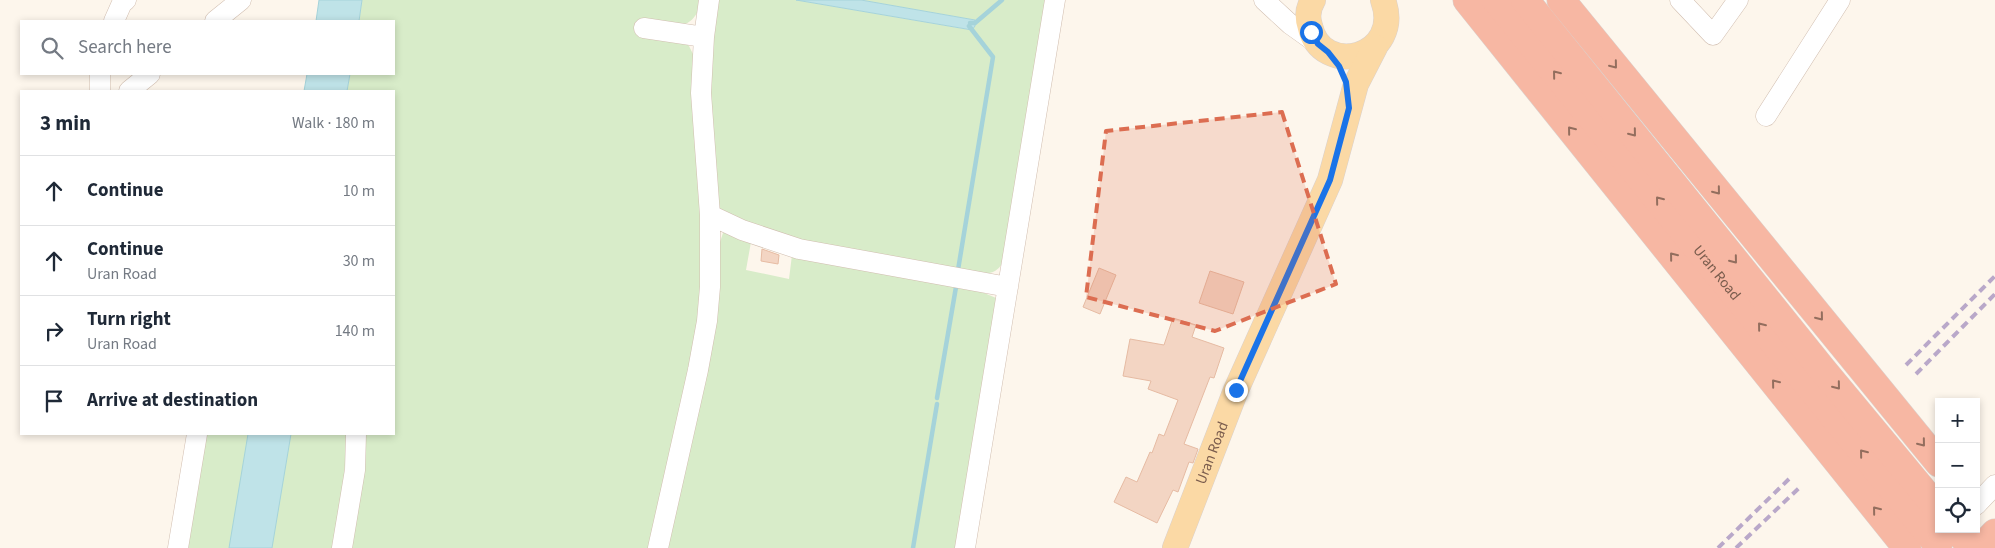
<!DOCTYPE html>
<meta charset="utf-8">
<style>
:root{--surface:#fff;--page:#f2f2f3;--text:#1f2937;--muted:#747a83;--line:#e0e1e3}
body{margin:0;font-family:"Source Sans 3",sans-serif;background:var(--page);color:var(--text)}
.controls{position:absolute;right:15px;bottom:15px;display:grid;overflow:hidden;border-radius:0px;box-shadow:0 2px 8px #0003}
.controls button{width:45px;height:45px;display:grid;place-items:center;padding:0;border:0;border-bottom:1px solid var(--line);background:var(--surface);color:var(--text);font:25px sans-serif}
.stop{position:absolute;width:15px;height:15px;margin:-11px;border:4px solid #1a73e8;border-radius:50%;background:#fff}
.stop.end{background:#1a73e8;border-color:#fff;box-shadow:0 1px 5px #0008}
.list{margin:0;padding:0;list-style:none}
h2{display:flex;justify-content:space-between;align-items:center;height:65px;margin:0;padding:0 20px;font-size:21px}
h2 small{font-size:16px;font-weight:400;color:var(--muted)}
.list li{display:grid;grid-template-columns:32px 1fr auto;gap:15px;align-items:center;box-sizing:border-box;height:70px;padding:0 20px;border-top:1px solid var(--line)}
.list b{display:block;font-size:19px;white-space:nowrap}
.list p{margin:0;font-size:16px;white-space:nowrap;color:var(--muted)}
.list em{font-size:16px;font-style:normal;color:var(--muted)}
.icon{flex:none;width:28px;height:28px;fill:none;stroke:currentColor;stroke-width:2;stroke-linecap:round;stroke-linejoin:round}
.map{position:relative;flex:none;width:1995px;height:548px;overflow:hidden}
.search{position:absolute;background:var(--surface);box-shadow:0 2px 8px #0003;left:20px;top:20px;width:375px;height:55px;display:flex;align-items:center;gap:12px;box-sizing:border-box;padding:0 18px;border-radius:0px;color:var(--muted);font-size:19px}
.panel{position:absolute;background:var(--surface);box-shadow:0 2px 8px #0003;left:20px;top:90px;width:375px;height:345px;border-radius:0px}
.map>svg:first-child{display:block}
</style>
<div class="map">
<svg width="1995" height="548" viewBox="0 0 1995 548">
<rect width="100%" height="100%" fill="#fdf6ec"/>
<!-- green -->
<path fill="#d8ecc9" d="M362 0H701C695 37 662 26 635 22L634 32 685 42 689 46 694 56 703 252 695 349 652 548H349L363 434H394V91H347L350 74H394V21H359Z
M717 0H796L971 30 975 26V20L861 0H1048L1002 264C998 270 993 273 985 274L794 242 721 211 717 206 710 105 711 61Z
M723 233H729L751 242 746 270 789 279 792 255 982 292 996 298 998 303 957 548H664L718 248Z
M206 434H348L337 548H187Z"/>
<!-- water -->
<path fill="#bfe3e8" stroke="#a5d3da" d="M319 0H362L359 21H316Z
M796 0H861L975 20V26L972 30Z
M307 74H350L347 91H304Z
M248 434H291L272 548H229Z"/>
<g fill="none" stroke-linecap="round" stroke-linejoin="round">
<!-- stream -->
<path stroke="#a5d3da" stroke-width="4.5" d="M970 23H975L1002 0
M958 270 993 57 969 26
M937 398 956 287
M913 548 937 404"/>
</g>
<!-- building -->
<path fill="#f3d5c3" stroke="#e6bba3" d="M762 249 779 255 778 264 761 261Z
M1099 268 1116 275 1100 314 1083 307Z
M1210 271 1244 282 1233 314 1199 303Z
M1173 318 1196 325 1192 337 1224 348 1214 378 1210 377 1184 444 1198 449 1197 452 1193 463 1189 462 1178 492 1173 490 1157 523 1114 502 1126 477 1137 482 1150 452 1152 453 1159 434 1164 436 1178 400 1148 389 1151 381 1123 376 1130 339 1164 345Z"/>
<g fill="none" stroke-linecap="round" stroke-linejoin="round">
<defs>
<path id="minor" d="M1264 0 1290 24 1318 44
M1680 0 1713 35 1738 0
M114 21 122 3 126 0
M215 21 241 0
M644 28 704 37
M100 74V91
M129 91 150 74
M1766 116 1840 0
M710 215 742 230 799 249 1008 287
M1976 505 1995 485
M178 548 197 434
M342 548 355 470 356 434
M658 548 698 370 707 321 710 287V215L701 93 704 37 709 0
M965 548 1055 0"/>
<g id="major">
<path d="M1313 0C1308 8 1307 17 1310 26 1321 79 1404 58 1383 0"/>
<path id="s1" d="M1175 548 1236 390 1330 180 1356 84 1375 47"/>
</g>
<g id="highway">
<path d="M1467 0 1907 548"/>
<path id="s2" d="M1496 0 1938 545"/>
<path d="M1525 0 1822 369 1939 510"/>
<path d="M1561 0 1939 463"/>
<path d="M1955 529 1974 548"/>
<path d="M1981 548 1995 533"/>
</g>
</defs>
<!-- minor casing -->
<use href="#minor" stroke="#d1beb0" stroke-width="21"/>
<!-- major casing -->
<use href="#major" stroke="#dad1cd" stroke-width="26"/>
<!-- highway casing -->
<use href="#highway" stroke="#dad1cd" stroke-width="29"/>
<!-- minor -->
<use href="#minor" stroke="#fff" stroke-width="20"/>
<!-- major -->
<use href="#major" stroke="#fbd9a5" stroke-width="25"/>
<!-- highway -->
<use href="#highway" stroke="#f7b7a3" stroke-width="28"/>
<!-- rail -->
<path stroke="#b9a8c9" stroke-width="4" stroke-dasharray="8 5" stroke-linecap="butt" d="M1906 365 1995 276
M1916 374 1995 294
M1718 548 1790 478
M1736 548 1799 488"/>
</g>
<!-- one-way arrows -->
<defs><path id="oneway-chevron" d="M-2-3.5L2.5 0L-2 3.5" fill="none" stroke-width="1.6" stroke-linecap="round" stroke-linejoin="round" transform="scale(1.25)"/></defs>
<g stroke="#936e5e">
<use href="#oneway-chevron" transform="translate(1614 65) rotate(51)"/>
<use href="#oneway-chevron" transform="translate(1556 74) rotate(-129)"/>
<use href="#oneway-chevron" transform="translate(1571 130) rotate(-129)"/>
<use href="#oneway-chevron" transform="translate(1633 133) rotate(51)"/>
<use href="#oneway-chevron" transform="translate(1717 191) rotate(51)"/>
<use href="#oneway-chevron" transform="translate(1659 200) rotate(-129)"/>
<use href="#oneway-chevron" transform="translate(1673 256) rotate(-129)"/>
<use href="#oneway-chevron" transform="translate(1734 260) rotate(51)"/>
<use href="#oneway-chevron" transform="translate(1820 317) rotate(51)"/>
<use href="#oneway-chevron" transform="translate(1761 326) rotate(-129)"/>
<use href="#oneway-chevron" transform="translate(1775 383) rotate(-129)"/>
<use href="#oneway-chevron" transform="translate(1837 386) rotate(51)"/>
<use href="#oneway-chevron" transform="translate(1922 443) rotate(51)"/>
<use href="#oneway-chevron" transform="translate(1863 453) rotate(-129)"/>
<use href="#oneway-chevron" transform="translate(1876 510) rotate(-129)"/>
</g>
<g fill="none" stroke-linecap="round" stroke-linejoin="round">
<!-- route -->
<path stroke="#1a73e8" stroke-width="6" d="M1236 390 1330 180 1349 108 1346 82 1339 66 1328 52 1318 44 1311 32"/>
</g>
<!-- marked area -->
<path fill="#dc6d51" fill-opacity="0.2" stroke="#dc6d51" stroke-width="4" stroke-dasharray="10 6" stroke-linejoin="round" d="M1282 112 1336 284 1215 331 1086 297 1106 131Z"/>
<g text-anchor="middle" stroke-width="4" stroke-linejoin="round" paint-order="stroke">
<!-- street labels -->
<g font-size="15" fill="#7a5c4d" stroke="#fffaf3">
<text dy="5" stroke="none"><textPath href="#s2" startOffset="351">Uran Road</textPath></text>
<text dy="5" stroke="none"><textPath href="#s1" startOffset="102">Uran Road</textPath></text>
</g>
</g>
</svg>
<div class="controls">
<button>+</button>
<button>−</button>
<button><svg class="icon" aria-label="locate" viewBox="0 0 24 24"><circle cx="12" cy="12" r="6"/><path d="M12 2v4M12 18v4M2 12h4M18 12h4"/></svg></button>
</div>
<div class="stop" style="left:1311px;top:32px"></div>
<div class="stop end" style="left:1236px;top:390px"></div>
<div class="search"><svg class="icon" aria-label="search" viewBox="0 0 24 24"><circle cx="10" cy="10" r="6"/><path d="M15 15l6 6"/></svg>Search here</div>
<section class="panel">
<h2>3 min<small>Walk · 180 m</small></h2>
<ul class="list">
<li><svg class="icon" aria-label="ahead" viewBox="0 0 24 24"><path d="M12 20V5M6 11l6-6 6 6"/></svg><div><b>Continue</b></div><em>10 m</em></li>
<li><svg class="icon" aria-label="ahead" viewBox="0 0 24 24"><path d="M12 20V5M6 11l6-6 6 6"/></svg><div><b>Continue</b><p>Uran Road</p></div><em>30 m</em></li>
<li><svg class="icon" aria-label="right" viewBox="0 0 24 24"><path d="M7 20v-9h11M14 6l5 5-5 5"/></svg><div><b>Turn right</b><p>Uran Road</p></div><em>140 m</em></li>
<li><svg class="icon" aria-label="arrive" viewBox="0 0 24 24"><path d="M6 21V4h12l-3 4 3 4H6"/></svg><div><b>Arrive at destination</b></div></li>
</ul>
</section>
</div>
